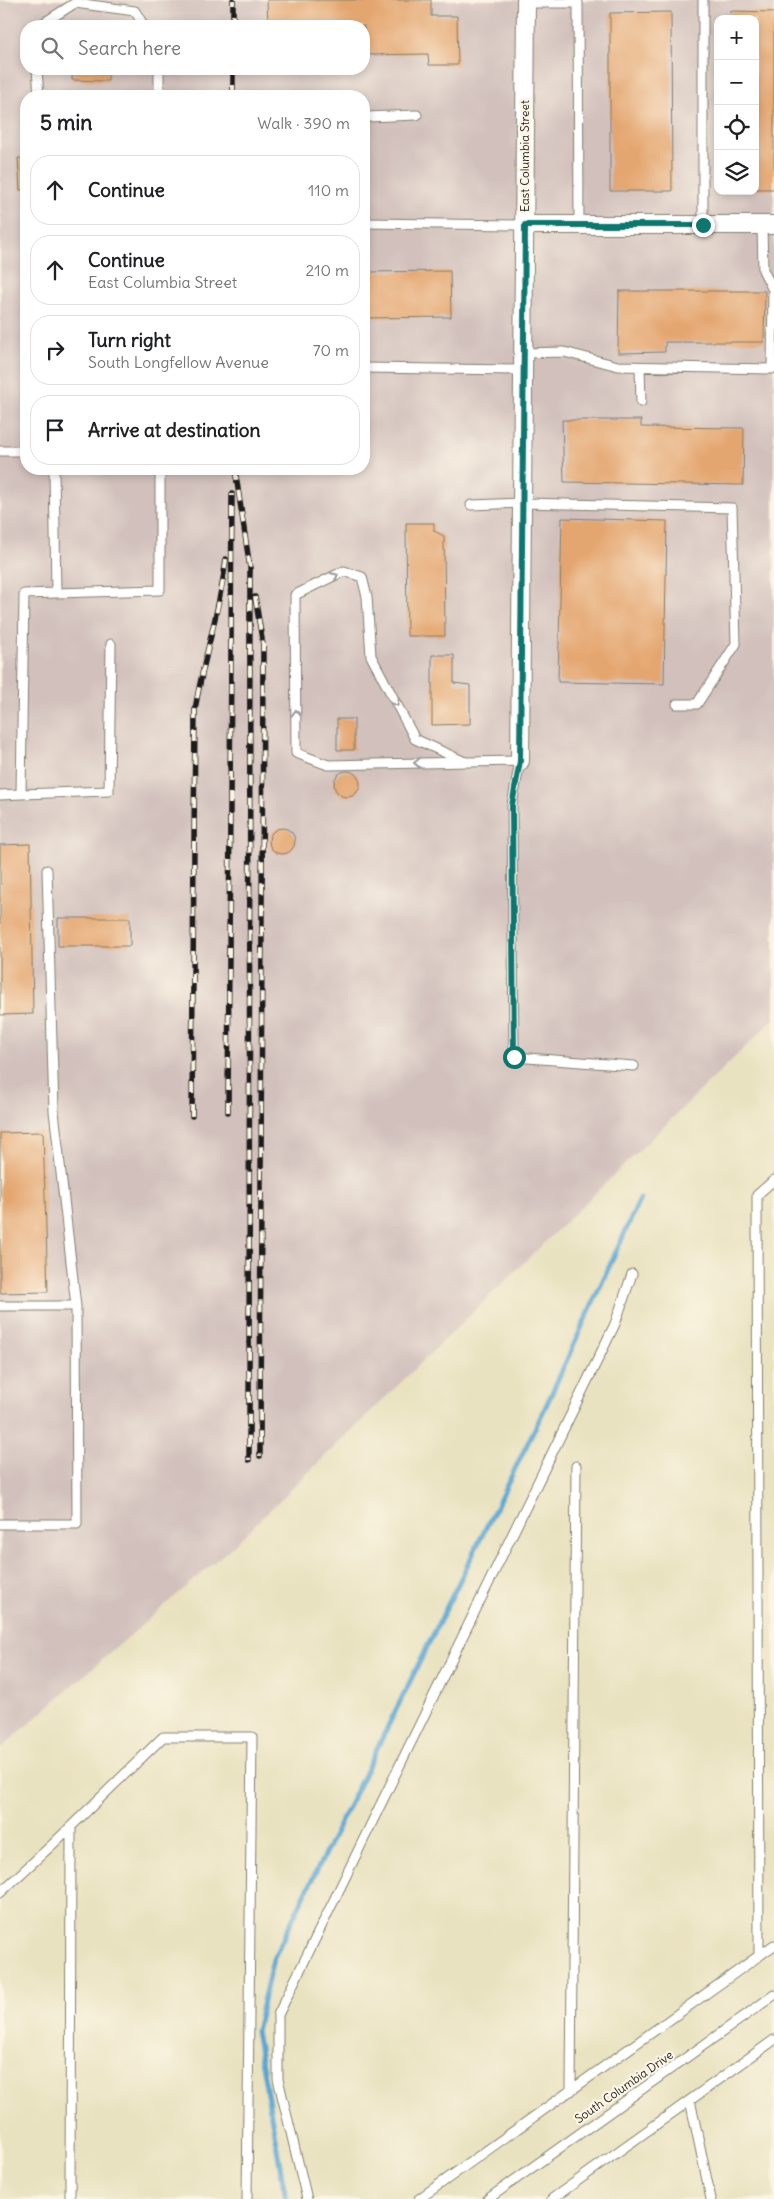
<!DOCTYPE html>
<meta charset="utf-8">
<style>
:root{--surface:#fff;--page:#f6f6f6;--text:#202124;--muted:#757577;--line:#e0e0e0}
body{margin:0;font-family:Delius,sans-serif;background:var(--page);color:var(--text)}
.controls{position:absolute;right:15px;top:15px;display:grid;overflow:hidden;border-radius:10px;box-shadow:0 2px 8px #0003}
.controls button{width:45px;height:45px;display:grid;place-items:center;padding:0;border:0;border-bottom:1px solid var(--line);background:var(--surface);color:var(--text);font:25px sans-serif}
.stop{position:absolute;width:15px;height:15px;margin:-11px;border:4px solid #0f766e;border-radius:50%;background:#fff}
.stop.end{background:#0f766e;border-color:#fff;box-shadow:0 1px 5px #0008}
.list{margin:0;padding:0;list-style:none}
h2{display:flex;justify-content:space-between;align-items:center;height:65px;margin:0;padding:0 20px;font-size:21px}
h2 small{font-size:16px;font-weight:400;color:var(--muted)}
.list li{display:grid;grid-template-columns:32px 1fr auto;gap:15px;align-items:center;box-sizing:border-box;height:70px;margin:0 10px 10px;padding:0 10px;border:1px solid var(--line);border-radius:20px}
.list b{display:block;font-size:19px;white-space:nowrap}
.list p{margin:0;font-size:16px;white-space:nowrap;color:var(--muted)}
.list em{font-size:16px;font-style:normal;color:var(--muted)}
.icon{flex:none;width:28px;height:28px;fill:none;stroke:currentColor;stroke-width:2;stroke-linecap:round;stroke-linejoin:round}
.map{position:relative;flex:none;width:774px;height:2199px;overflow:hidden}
.search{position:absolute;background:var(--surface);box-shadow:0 2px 8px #0003;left:20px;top:20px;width:350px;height:55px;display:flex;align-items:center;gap:12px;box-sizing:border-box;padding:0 18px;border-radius:20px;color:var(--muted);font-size:19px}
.panel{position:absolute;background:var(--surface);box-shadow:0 2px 8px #0003;left:20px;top:90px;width:350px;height:385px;border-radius:20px}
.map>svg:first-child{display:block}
</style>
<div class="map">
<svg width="774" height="2199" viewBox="0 0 774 2199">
<rect width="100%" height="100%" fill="#fcf5e5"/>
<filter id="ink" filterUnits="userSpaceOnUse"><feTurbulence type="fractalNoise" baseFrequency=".02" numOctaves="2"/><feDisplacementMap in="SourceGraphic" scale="10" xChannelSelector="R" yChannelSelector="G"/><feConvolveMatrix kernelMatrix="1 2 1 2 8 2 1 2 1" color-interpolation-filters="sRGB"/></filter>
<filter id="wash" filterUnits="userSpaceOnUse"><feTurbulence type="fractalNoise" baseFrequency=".0096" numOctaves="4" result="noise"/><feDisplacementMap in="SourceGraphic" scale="20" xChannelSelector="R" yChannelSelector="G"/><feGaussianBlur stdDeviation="1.12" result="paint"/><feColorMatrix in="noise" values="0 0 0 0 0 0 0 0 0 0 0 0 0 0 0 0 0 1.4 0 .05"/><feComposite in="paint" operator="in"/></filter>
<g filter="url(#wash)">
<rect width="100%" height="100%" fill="#e9e2c0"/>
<!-- industrial -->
<path fill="#d1c0bc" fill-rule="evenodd" d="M0 0H774V1019L236 1543 0 1749ZM718 19H755V191H718ZM26 26H364V69H26ZM26 96H364V469H26Z"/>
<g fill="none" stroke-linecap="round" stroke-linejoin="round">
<!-- stream -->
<path stroke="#5aa5d2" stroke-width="5" d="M286 2199 256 2031 273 1959 544 1410 640 1199"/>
</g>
<g id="blocks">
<!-- building -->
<path fill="#e4a66f" d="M267 0H431V16H457L458 65H429L428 54 364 55V26H268Z
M731 11 774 12V189H755V19H730Z
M671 12 672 191H610V13Z
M72 69H108V81L72 80Z
M18 158H26V190H20Z
M450 271 451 317 364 318V272Z
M619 291H765L764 342H665V352L618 353Z
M562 420H641V427L744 428 743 485 564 482Z
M562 518 667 521 664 684 558 682Z
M406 523H434V531L444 536 445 636H407Z
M432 655H454V683L470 685V724L432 725Z
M337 719H354V750H337Z
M334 784a13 13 0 1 1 26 0a13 13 0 1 1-26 0Z
M269 841a13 13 0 1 1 26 0a13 13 0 1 1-26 0Z
M30 844 33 1014 0 1015V845Z
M58 918H130V946H58Z
M43 1132 48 1292 0 1293V1133Z"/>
</g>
</g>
<g filter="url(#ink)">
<use href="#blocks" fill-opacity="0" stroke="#827f6e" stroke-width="1"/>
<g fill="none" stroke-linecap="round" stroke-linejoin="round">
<defs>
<path id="lane" d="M526 3H578L579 225
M39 26 75 3 135 11 144 26
M37 69 39 96
M159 69V96
M364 119 366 117 417 115
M364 223 525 225
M703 225V1
M524 353 564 352 618 366 772 369 773 290 763 270 762 225
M640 367 641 402
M364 368 524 370
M0 451H26
M54 469 56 593 24 594 21 794 109 791 111 644
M471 505 523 503 732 508 736 644 697 704H677
M56 593 160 590V469
M465 762 415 739 371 656 367 597 362 577 344 571 295 595 296 753 328 765 520 761 512 805 514 1057 634 1066
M0 795 21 794
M0 1306H76L54 1111 47 870
M0 1524H77L76 1306
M0 1893 54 1843 163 1737H252L247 2199
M759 1956 757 1195 774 1180
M571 2091 576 1466
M690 2100 711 2199
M70 2199 71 1827
M307 2199 278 2079V2015L615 1324 632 1274
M419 2199 774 1945
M488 2199 774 1995
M552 2199 774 2040"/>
<path id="street" d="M525 225H774
M520 761 526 0"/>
</defs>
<!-- lane casing -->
<use href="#lane" stroke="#827f6e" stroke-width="11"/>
<!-- street casing -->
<use href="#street" stroke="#827f6e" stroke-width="20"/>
<!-- lane -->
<use href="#lane" stroke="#fff" stroke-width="9"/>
<!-- street -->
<use href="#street" stroke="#fff" stroke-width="18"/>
<defs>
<path id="rail" d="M233 26V0
M233 96V69
M235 469 250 568 249 1460
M255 597 263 645 260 1456
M228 1112 232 494
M192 1116 195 710C203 660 220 610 226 559"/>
</defs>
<!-- rail casing -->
<use href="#rail" stroke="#1c1c1c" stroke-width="5.5"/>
<!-- rail -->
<use href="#rail" stroke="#fcf5e5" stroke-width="4" stroke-dasharray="11" stroke-linecap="butt"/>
</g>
<!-- one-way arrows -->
<defs><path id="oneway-chevron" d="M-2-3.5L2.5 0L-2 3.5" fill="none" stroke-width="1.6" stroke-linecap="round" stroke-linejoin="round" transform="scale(1.25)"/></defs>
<g stroke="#999">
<use href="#oneway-chevron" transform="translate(335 576) rotate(-26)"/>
<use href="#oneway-chevron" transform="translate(396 703) rotate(62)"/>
<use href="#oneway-chevron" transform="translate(296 713) rotate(-91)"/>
<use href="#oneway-chevron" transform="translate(417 763) rotate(179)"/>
</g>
</g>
<g fill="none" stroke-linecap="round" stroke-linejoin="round" filter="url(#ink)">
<!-- route -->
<path stroke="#0f766e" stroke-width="6" d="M514 1057 512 805 520 761 525 225H703"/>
</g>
<g text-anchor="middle" stroke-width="4.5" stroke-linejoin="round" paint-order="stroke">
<!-- street labels -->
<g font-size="12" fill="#1c1c1c" stroke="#fcf5e5">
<text transform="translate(525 156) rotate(-90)" y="4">East Columbia Street</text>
<text transform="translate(624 2087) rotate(-35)" y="4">South Columbia Drive</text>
</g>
</g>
</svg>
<div class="controls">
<button>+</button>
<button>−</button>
<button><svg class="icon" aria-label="locate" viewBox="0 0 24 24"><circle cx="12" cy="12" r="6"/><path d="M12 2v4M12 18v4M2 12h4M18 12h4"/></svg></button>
<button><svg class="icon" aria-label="layers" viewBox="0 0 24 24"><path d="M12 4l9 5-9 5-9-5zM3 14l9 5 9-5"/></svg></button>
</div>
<div class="stop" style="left:514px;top:1057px"></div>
<div class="stop end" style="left:703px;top:225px"></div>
<div class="search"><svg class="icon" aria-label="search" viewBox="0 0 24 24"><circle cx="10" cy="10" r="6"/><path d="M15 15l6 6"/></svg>Search here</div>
<section class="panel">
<h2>5 min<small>Walk · 390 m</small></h2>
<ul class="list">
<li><svg class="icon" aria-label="ahead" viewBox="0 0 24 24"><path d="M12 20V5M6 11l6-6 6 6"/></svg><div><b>Continue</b></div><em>110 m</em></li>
<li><svg class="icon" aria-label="ahead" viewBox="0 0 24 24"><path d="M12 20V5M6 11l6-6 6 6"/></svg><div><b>Continue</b><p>East Columbia Street</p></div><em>210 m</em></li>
<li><svg class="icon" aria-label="right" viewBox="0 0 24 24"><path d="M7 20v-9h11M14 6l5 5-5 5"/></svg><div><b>Turn right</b><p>South Longfellow Avenue</p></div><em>70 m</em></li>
<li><svg class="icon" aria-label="arrive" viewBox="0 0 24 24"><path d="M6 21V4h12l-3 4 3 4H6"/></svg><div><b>Arrive at destination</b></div></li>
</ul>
</section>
</div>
